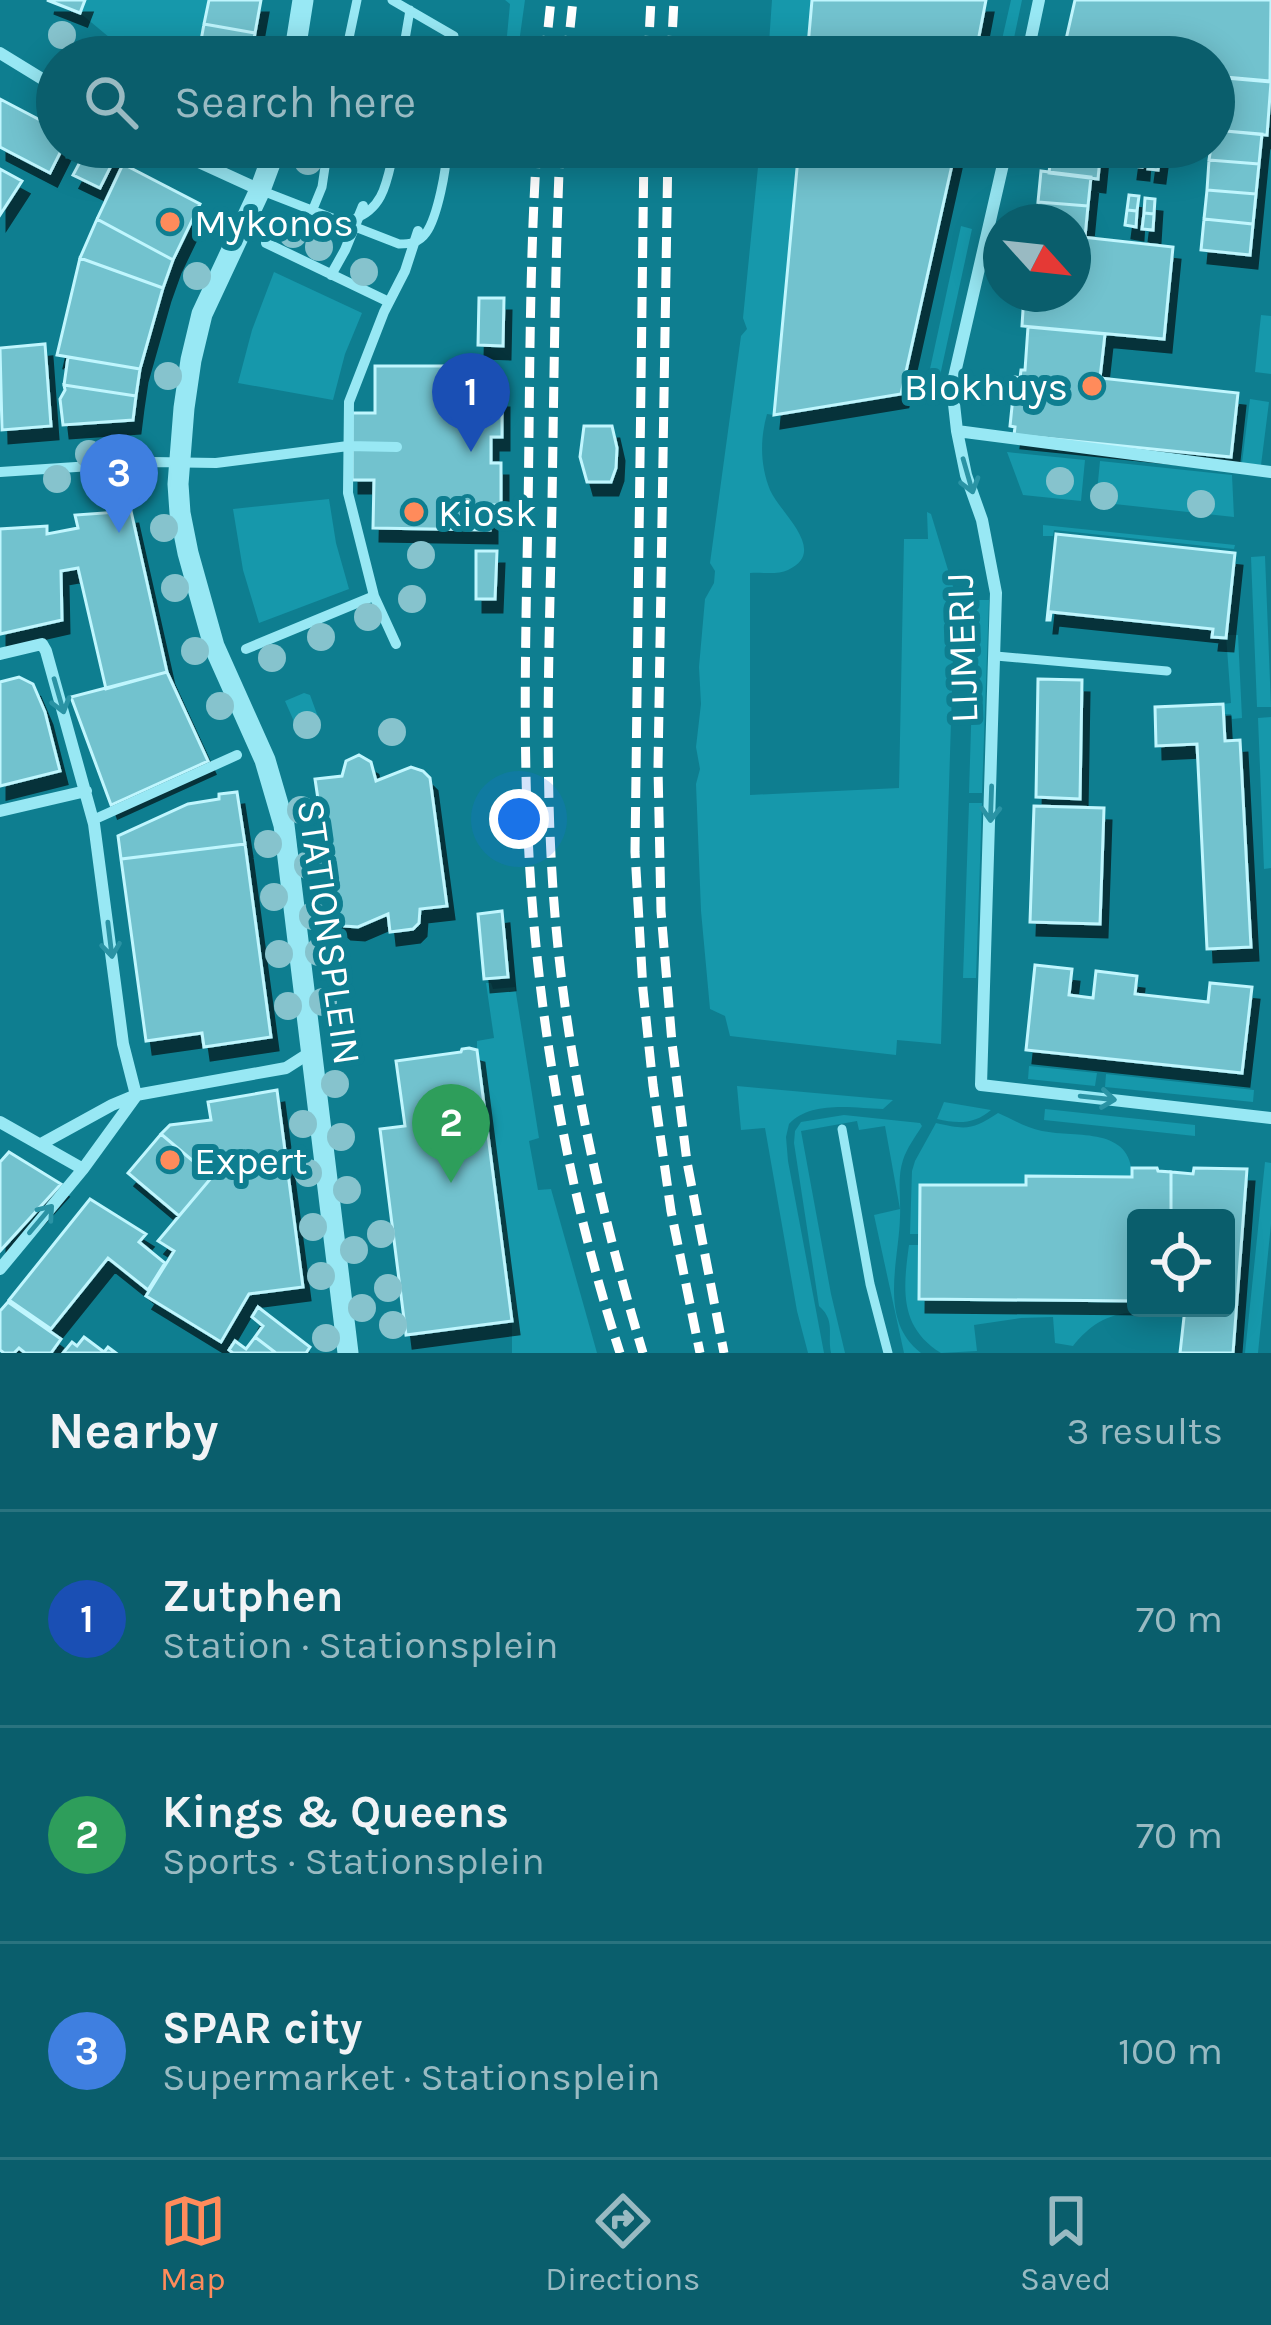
<!DOCTYPE html>
<meta charset="utf-8">
<style>
:root{--surface:#0a5e6c;--page:#136472;--text:#f1f3f6;--muted:#99bac2;--line:#2a737f;--accent:#ff8b5b}
body{margin:0;font-family:Karla,sans-serif;background:var(--page);color:var(--text)}
.controls{position:absolute;right:36px;bottom:36px;display:grid;overflow:hidden;border-radius:12px;box-shadow:0 6px 30px #0003}
.controls button{width:108px;height:108px;display:grid;place-items:center;padding:0;border:0;border-bottom:3px solid var(--line);background:var(--surface);color:var(--text);font:60px sans-serif}
.compass{position:absolute;left:983px;top:204px;width:108px;height:108px;border-radius:50%;background:var(--surface);box-shadow:0 6px 30px #0003;rotate:117deg}
.you{position:absolute;left:519px;top:819px;width:42px;height:42px;margin:-30px;border:9px solid #fff;border-radius:50%;background:#1a73e8;box-shadow:0 0 0 18px #1a73e833}
.badge{display:grid;place-items:center;width:78px;height:78px;border-radius:50%;background:var(--accent);color:#fff;font-size:39px;font-weight:700}
.pin{position:absolute;translate:-50% -99px;filter:drop-shadow(0 3px 6px #0008)}
.pin::after{content:'';position:absolute;top:63px;width:42px;height:36px;background:inherit;clip-path:polygon(0 0,100% 0,50% 100%)}
.list{margin:0;padding:0;list-style:none}
h2{display:flex;justify-content:space-between;align-items:center;height:156px;margin:0;padding:0 48px;font-size:51px}
h2 small{font-size:39px;font-weight:400;color:var(--muted)}
.list li{display:grid;grid-template-columns:78px 1fr auto;gap:36px;align-items:center;box-sizing:border-box;height:216px;padding:0 48px;border-top:3px solid var(--line)}
.list b{display:block;font-size:45px;white-space:nowrap}
.list p{margin:0;font-size:39px;white-space:nowrap;color:var(--muted)}
.list em{font-size:39px;font-style:normal;color:var(--muted)}
.icon{flex:none;width:66px;height:66px;fill:none;stroke:currentColor;stroke-width:2;stroke-linecap:round;stroke-linejoin:round}
.map{position:relative;flex:none;width:1271px;height:1353px;overflow:hidden}
.search{position:absolute;background:var(--surface);box-shadow:0 6px 30px #0003;left:36px;right:36px;top:36px;height:132px;display:flex;align-items:center;gap:30px;box-sizing:border-box;padding:0 42px;border-radius:66px;color:var(--muted);font-size:45px}
.sheet{height:804px;background:var(--surface)}
nav{display:flex;justify-content:space-around;align-items:center;box-sizing:border-box;height:168px;border-top:3px solid var(--line);background:var(--surface);font-size:33px;color:var(--muted)}
nav a{display:grid;justify-items:center;gap:6px}
nav .on{color:var(--accent)}
.map>svg:first-child{display:block}
</style>
<div class="map">
<svg width="1271" height="1353" viewBox="0 0 1271 1353">
<defs>
<filter id="shadow"><feDropShadow dx="7" dy="13" stdDeviation="0" flood-color="#0009"/></filter>
</defs>
<rect width="100%" height="100%" fill="#0e7e90"/>
<!-- green -->
<path fill="#1698ab" d="M85 0H208L198 57H133L80 13Z
M505 0H525L517 57H505L510 4Z
M772 0H812L807 57H768Z
M1011 0H1022L1010 57H998Z
M760 147H799L774 415 767 414C760 439 760 465 770 490 780 513 829 551 788 570 778 575 761 572 750 573V795L899 788 904 539H928L927 512 931 514 955 593 941 1044 897 1040 896 1055 730 1036 725 1016 710 1009 701 911 696 784 700 769 696 747 701 704 699 667 705 599 714 583 715 571 710 563 741 336 747 329 743 318Z
M961 226 972 229 936 394 925 392Z
M274 272 362 313 345 354 333 400 238 383 252 330Z
M1261 315 1271 316V374L1255 372Z
M1250 399 1269 402 1261 465 1242 463Z
M1007 452 1085 460 1081 501 1023 495Z
M1100 461 1232 475 1234 517 1096 502Z
M329 499 336 543 349 589 259 623 243 570 233 509Z
M1043 525 1235 545 1234 549 1054 530 1053 536H1043Z
M1265 556 1271 707H1257L1251 557Z
M975 600H989L982 793H969Z
M1226 635H1238L1242 718 1232 719 1231 714H1224L1223 704 1231 703Z
M304 693 310 695 321 725 300 735 285 701Z
M1271 717V868L1264 869 1258 718Z
M969 803H982L976 978H963Z
M486 983H491L493 989 515 987 539 1138 529 1141 538 1190 551 1189 597 1353H512V1321L477 1050V1041L494 1038Z
M1029 1066 1097 1073 1095 1086 1028 1079Z
M1106 1074 1254 1090 1253 1102 1105 1087Z
M737 1086 893 1100 883 1109C854 1108 811 1100 789 1124L786 1137 788 1161 824 1353H808L797 1311 765 1128 741 1130Z
M944 1102 991 1110C975 1124 958 1124 937 1119Z
M1045 1109 1195 1125V1136L1044 1120Z
M998 1113C1012 1119 1026 1128 1042 1131 1077 1138 1132 1126 1132 1177L1027 1176 1026 1185H921L920 1234H910L912 1171 915 1161 936 1123C966 1130 973 1130 998 1113Z
M844 1115 920 1123 922 1126C915 1137 907 1148 903 1160 897 1178 901 1198 900 1217 899 1262 878 1320 921 1353H904L874 1215 900 1209 885 1126 859 1130 857 1121 801 1131 831 1294 845 1353H831C827 1334 836 1321 819 1306L794 1143 795 1131 801 1122Z
M1265 1162 1271 1163V1224L1258 1353H1245Z
M909 1245H919V1298L1134 1301V1313C1107 1313 1089 1326 1073 1346L1055 1343 1053 1317 1021 1318 974 1325 977 1351 941 1353C899 1327 903 1289 909 1245Z"/>
<!-- building -->
<path fill="#72c2ce" stroke="#c0f6fe" stroke-width="3" filter="url(#shadow)" d="M47 0H85L80 13Z
M209 0H261L255 33 204 24Z
M812 0H986L975 57H807Z
M1075 0H1271L1270 81 1214 76V57H1062Z
M204 24 255 33 251 57H198Z
M1214 77 1271 82 1267 135 1214 130Z
M0 99 57 129V147H63L50 173 0 147Z
M1214 130 1262 134 1259 164 1209 160 1211 147H1214Z
M88 147H94L115 158 100 188 73 175Z
M799 147H956L901 394 774 415Z
M1052 147 1101 148 1098 179 1049 173Z
M1133 151 1143 152 1142 167 1131 166Z
M1150 154 1160 155 1158 170 1148 169Z
M1209 160 1259 164 1256 194 1207 190Z
M123 164 200 204 173 260 97 219Z
M0 169 22 181 0 215Z
M1041 171 1091 177 1088 206 1038 202Z
M1207 190 1256 194 1253 224 1204 219Z
M1129 195 1139 196 1137 211 1127 210Z
M1145 198 1155 199 1154 214 1144 213Z
M1038 202 1088 206 1085 237 1073 236V222H1036Z
M1127 210 1137 211 1136 227 1125 225Z
M1144 213 1154 214 1153 230 1142 229Z
M97 219 173 260 163 288 80 258Z
M1204 219 1253 224 1250 255 1201 250Z
M1073 236 1173 247 1164 339 1022 326 1024 294H1073Z
M80 258 163 288 140 369 57 355Z
M479 298H504L503 346 478 345Z
M1028 327 1105 334 1100 378 1238 393 1231 457 1014 435 1015 427 1010 426 1015 377 1020 378 1021 370H1025Z
M45 344 51 426 2 430 0 348Z
M68 357 140 369 136 396 64 385Z
M375 366H492V395H502V437H491V463H501V505H490V530L373 528 374 480H352V413H375Z
M64 385 136 396 133 420 63 425 60 399 65 390Z
M584 426H612L617 448 616 468 611 482H587L580 457Z
M131 511 167 672 106 689 78 568 61 571 62 620 0 634V529L47 526V534L78 528 75 515Z
M1056 534 1235 553 1226 638 1212 637 1213 629 1051 612 1050 620H1047Z
M476 551H497L495 599H476Z
M167 672 208 761 111 805 71 697Z
M19 677 33 684 45 712 60 771 0 786V682Z
M1038 679 1082 680 1080 799 1036 797Z
M1223 704 1225 741 1240 740 1251 947 1207 949 1197 744 1156 746 1155 707Z
M359 755 371 762 376 781 411 767 423 771 430 778 447 906 420 909 419 923 413 929 390 932 388 914 358 927 344 926 334 917 326 862 335 860 322 826 315 779 342 776 346 761Z
M237 792 245 844 121 859 118 836 188 804 219 799V794Z
M1034 806 1104 808 1100 924 1030 922Z
M245 844 271 1037 204 1047 202 1033 146 1041 121 859Z
M502 911 508 977 484 979 478 914Z
M1035 965 1072 969 1069 995 1093 998 1096 971 1137 976 1135 994 1208 1002 1210 983 1252 987 1242 1073 1026 1050Z
M469 1048 477 1050 512 1321 406 1335 380 1129 405 1126 396 1061 461 1052 462 1049Z
M277 1090 303 1287 249 1294 221 1342 146 1296 174 1251 158 1241 212 1177 161 1134 170 1125 211 1120 208 1102Z
M161 1134 212 1177 179 1216 128 1173Z
M9 1152 61 1184 0 1251V1162Z
M1132 1168H1157L1158 1171 1171 1172V1218H1136V1301L919 1299 920 1185H1026V1176L1132 1177Z
M1194 1168 1247 1169 1233 1353H1180L1185 1308H1226V1218H1171V1172L1193 1174Z
M90 1199 146 1234 139 1242 165 1263 148 1290 108 1258 51 1329 9 1300Z
M8 1302 61 1339 51 1353H25L19 1348 14 1353H4L0 1350V1311Z
M258 1307 310 1347 306 1353H276L255 1337 263 1326 252 1317Z
M84 1337 104 1352 108 1347 116 1353H63L72 1342 77 1346Z
M255 1337 276 1353H233L229 1350 235 1341 246 1349Z"/>
<g fill="none" stroke-linecap="round" stroke-linejoin="round">
<!-- service -->
<path stroke="#98e8f4" stroke-width="9" d="M392 0 454 36 452 57
M345 57 357 0
M402 57 410 10
M260 190 399 244C410 244 419 243 426 233 437 218 448 166 446 147
M313 209 322 187 328 147
M354 219C386 208 387 177 395 147
M996 656 1167 671
M842 1129 870 1284 888 1353"/>
<!-- pedestrian -->
<path stroke="#98e8f4" stroke-width="10" d="M266 243 389 302
M331 275 345 250 363 206
M0 472 152 462 216 463 348 446 397 447
M396 644 374 596 348 493 349 402 384 312 405 271 418 231
M246 649 374 596
M93 820 237 755"/>
<!-- minor -->
<path stroke="#98e8f4" stroke-width="12" d="M0 53 57 88
M1027 57 1039 0
M166 147 260 190
M1007 147 952 386 957 431 966 475 982 520 996 593 981 1085 1271 1118
M957 431 1271 472
M0 654 42 644 46 651 94 824 123 1044 136 1095
M0 811 86 791
M0 1122 83 1169
M41 1144 112 1105 136 1095 286 1068 311 1052
M0 1269 83 1169 136 1096"/>
<!-- tertiary -->
<path stroke="#98e8f4" stroke-width="21" d="M294 57 303 0
M276 147 260 190 202 314 191 360 184 408 178 484 180 513 188 553 214 646 265 760 284 825 348 1353"/>
<!-- rail -->
<path stroke="#fff" stroke-width="9" stroke-dasharray="21 9" stroke-linecap="butt" d="M545 57 551 0
M567 57 573 0
M648 57 651 0
M671 57 674 0
M537 147C529 268 530 389 528 510 526 619 523 727 528 836 536 1010 566 1187 620 1353
M560 147C555 265 554 383 552 501 550 619 545 737 551 855 559 1024 594 1191 643 1353
M644 147 635 852 643 990 653 1085 671 1211 700 1353
M668 147 658 768 661 911 672 1043 687 1162 724 1353"/>
</g>
<!-- trees -->
<g fill="#86c3cd">
<circle cx="62" cy="35" r="14"/>
<circle cx="308" cy="161" r="14"/>
<circle cx="293" cy="234" r="14"/>
<circle cx="319" cy="247" r="14"/>
<circle cx="364" cy="272" r="14"/>
<circle cx="197" cy="276" r="14"/>
<circle cx="168" cy="376" r="14"/>
<circle cx="89" cy="454" r="14"/>
<circle cx="57" cy="479" r="14"/>
<circle cx="1060" cy="481" r="14"/>
<circle cx="1104" cy="496" r="14"/>
<circle cx="1201" cy="504" r="14"/>
<circle cx="164" cy="528" r="14"/>
<circle cx="421" cy="555" r="14"/>
<circle cx="175" cy="588" r="14"/>
<circle cx="412" cy="599" r="14"/>
<circle cx="368" cy="617" r="14"/>
<circle cx="321" cy="637" r="14"/>
<circle cx="195" cy="651" r="14"/>
<circle cx="272" cy="658" r="14"/>
<circle cx="220" cy="706" r="14"/>
<circle cx="307" cy="725" r="14"/>
<circle cx="392" cy="732" r="14"/>
<circle cx="301" cy="810" r="14"/>
<circle cx="268" cy="844" r="14"/>
<circle cx="308" cy="865" r="14"/>
<circle cx="274" cy="897" r="14"/>
<circle cx="313" cy="916" r="14"/>
<circle cx="319" cy="952" r="14"/>
<circle cx="279" cy="954" r="14"/>
<circle cx="323" cy="1002" r="14"/>
<circle cx="288" cy="1006" r="14"/>
<circle cx="335" cy="1084" r="14"/>
<circle cx="303" cy="1124" r="14"/>
<circle cx="341" cy="1137" r="14"/>
<circle cx="308" cy="1173" r="14"/>
<circle cx="347" cy="1190" r="14"/>
<circle cx="313" cy="1227" r="14"/>
<circle cx="381" cy="1234" r="14"/>
<circle cx="354" cy="1250" r="14"/>
<circle cx="321" cy="1276" r="14"/>
<circle cx="388" cy="1288" r="14"/>
<circle cx="362" cy="1308" r="14"/>
<circle cx="393" cy="1325" r="14"/>
<circle cx="326" cy="1338" r="14"/>
</g>
<!-- one-way arrows -->
<defs><path id="oneway-shaft" d="M-6 0H5M1.5-3L5.5 0L1.5 3" fill="none" stroke-width="1.6" stroke-linecap="round" stroke-linejoin="round" transform="scale(3)"/></defs>
<g stroke="#2a93a4">
<use href="#oneway-shaft" transform="translate(968 476) rotate(74)"/>
<use href="#oneway-shaft" transform="translate(59 696) rotate(74)"/>
<use href="#oneway-shaft" transform="translate(991 804) rotate(92)"/>
<use href="#oneway-shaft" transform="translate(110 940) rotate(83)"/>
<use href="#oneway-shaft" transform="translate(1098 1098) rotate(6)"/>
<use href="#oneway-shaft" transform="translate(41 1219) rotate(-50)"/>
</g>
<!-- markers -->
<g fill="#ff8b5b" stroke="#0e7e90" stroke-width="4.5">
<circle cx="170" cy="222" r="12"/>
<circle cx="1092" cy="386" r="12"/>
<circle cx="414" cy="512" r="12"/>
<circle cx="170" cy="1160" r="12"/>
</g>
<g text-anchor="middle" stroke-width="12" stroke-linejoin="round" paint-order="stroke">
<!-- poi labels -->
<g font-size="39" fill="#fff" stroke="#0e7e90" text-anchor="start">
<text x="194" y="236">Mykonos</text>
<text x="1068" y="400" text-anchor="end">Blokhuys</text>
<text x="438" y="526">Kiosk</text>
<text x="194" y="1174">Expert</text>
</g>
<!-- street labels -->
<g font-size="39" fill="#fff" stroke="#0e7e90">
<text transform="translate(961 648) rotate(-92)" y="14">LIJMERIJ</text>
<text transform="translate(330 932) rotate(82)" y="14">STATIONSPLEIN</text>
</g>
</g>
</svg>
<div class="controls">
<button><svg class="icon" aria-label="locate" viewBox="0 0 24 24"><circle cx="12" cy="12" r="6"/><path d="M12 2v4M12 18v4M2 12h4M18 12h4"/></svg></button>
</div>
<svg class="compass" viewBox="-18 -18 36 36"><path d="M0-13l5 13h-10z" fill="#e53935"/><path d="M0 13l5-13h-10z" fill="#99bac2"/></svg>
<div class="you"></div>
<div class="pin badge" style="left:471px;top:452px;background:#1a4fb4">1</div>
<div class="pin badge" style="left:451px;top:1183px;background:#2e9e5b">2</div>
<div class="pin badge" style="left:119px;top:533px;background:#3f7fe0">3</div>
<div class="search"><svg class="icon" aria-label="search" viewBox="0 0 24 24"><circle cx="10" cy="10" r="6"/><path d="M15 15l6 6"/></svg>Search here</div>
</div>
<section class="sheet">
<h2>Nearby<small>3 results</small></h2>
<ul class="list">
<li><span class="badge" style="background:#1a4fb4">1</span><div><b>Zutphen</b><p>Station · Stationsplein</p></div><em>70 m</em></li>
<li><span class="badge" style="background:#2e9e5b">2</span><div><b>Kings &amp; Queens</b><p>Sports · Stationsplein</p></div><em>70 m</em></li>
<li><span class="badge" style="background:#3f7fe0">3</span><div><b>SPAR city</b><p>Supermarket · Stationsplein</p></div><em>100 m</em></li>
</ul>
</section>
<nav>
<a class="on"><svg class="icon" aria-label="map" viewBox="0 0 24 24"><path d="M3 6l6-2 6 2 6-2v14l-6 2-6-2-6 2zM9 4v14M15 6v14"/></svg>Map</a>
<a><svg class="icon" aria-label="directions" viewBox="0 0 24 24"><path d="M12 3l9 9-9 9-9-9zM9 14v-3h6M13 9l2 2-2 2"/></svg>Directions</a>
<a><svg class="icon" aria-label="saved" viewBox="0 0 24 24"><path d="M7 4h10v16l-5-4-5 4z"/></svg>Saved</a>
</nav>
